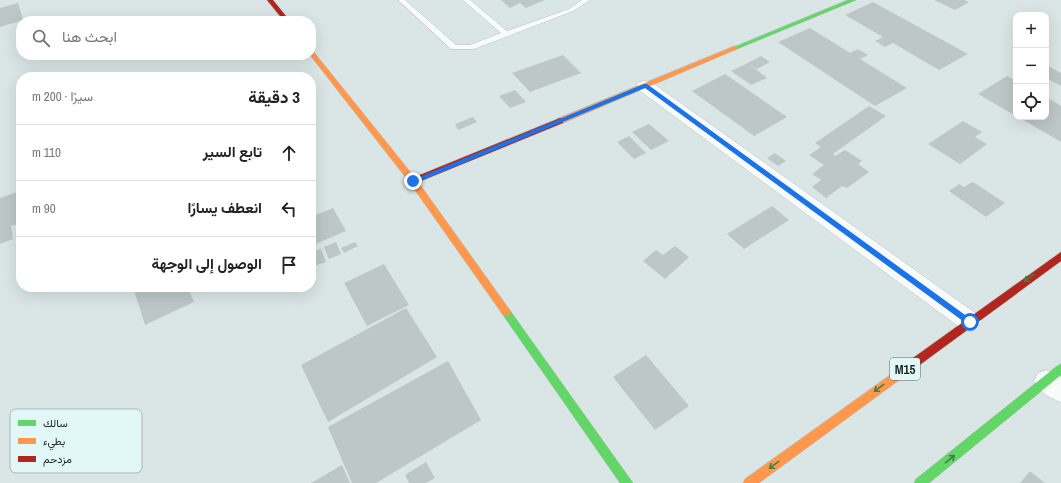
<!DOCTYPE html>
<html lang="ar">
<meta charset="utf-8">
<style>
:root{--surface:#fff;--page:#f2f2f2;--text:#222;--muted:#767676;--line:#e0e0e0}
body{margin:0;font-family:"Archivo Narrow",Vazirmatn,sans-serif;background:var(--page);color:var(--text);direction:rtl}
.controls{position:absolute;right:12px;top:12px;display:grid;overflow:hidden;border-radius:8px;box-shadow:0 4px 16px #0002}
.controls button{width:36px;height:36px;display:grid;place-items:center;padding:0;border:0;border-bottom:1px solid var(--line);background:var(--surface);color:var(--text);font:20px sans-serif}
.stop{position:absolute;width:12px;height:12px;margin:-9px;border:3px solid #1a73e8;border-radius:50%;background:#fff}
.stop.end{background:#1a73e8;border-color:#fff;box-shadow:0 1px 4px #0008}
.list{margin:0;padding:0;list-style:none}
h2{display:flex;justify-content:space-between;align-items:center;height:52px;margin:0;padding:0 16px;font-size:17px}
h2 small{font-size:13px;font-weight:400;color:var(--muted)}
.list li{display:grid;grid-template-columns:26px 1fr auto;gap:12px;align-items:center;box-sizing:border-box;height:56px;padding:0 16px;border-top:1px solid var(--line)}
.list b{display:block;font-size:15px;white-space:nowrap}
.list em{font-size:13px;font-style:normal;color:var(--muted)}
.icon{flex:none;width:22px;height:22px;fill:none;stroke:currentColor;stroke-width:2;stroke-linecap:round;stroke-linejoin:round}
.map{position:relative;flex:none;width:1061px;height:483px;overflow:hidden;direction:ltr}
.search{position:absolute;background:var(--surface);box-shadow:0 4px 16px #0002;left:16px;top:16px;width:300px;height:44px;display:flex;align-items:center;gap:10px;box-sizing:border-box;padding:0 14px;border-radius:16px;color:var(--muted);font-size:15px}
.panel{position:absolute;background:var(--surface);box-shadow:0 4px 16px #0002;left:16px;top:72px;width:300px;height:220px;border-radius:16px;direction:rtl}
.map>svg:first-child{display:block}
</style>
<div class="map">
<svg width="1061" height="483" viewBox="0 0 1061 483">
<rect width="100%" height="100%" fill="#dae5e5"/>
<!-- building -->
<path fill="#bdc7c7" d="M501 0H545L526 8 520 3 510 8Z
M934 0H964L969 2 955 10Z
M873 2 968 54 939 70 893 43 885 47 875 41 883 37 845 15Z
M18 3 23 20 0 27V8Z
M810 28 850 53 858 49 868 55 860 59 907 88 875 106 778 42Z
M563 55 581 73 530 92 512 73Z
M761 56 770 62 757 69 748 63Z
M748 63 767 78 751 85 731 71Z
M1046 65 1061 73V86L1046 78Z
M725 74 787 117 754 136 692 91Z
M1007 76 1016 81V116L978 94Z
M515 90 526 102 510 108 499 96Z
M1046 97 1061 106V142L1018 117H1046Z
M869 106 886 116 833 154 835 156 845 150 862 161 858 164 869 172 847 188 842 186 826 198 812 187 821 180 812 174 824 165 809 155 821 147 815 143Z
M473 117 477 122 458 130 455 124Z
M963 121 982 132 975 137 987 144 960 164 928 144Z
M649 124 669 141 651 150 632 132Z
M629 136 646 153 634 159 617 142Z
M775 153 786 161 778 166 767 158Z
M973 182 1005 203 986 217 949 191 959 184 964 187Z
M17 192 18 205H21V223L11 226 13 239 0 244V198Z
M772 206 789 220 744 249 727 234Z
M333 208 346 231 311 246V217Z
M336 242 341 254 329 259 324 247Z
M355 242 358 246 344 253 341 248Z
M675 246 689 257 665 279 643 261 656 250 663 255Z
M321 249 326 262 311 267V252Z
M384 264 409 305 367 326 344 283Z
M133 287H188L194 302 145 325Z
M406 308 437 357 328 422 301 365Z
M646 355 689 406 655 430 613 377Z
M448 361 481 420 376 483H352L328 427Z
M426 462 435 478 426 483H409L405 475Z
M342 465 350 483H311Z
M1030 471 1045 483H1020Z"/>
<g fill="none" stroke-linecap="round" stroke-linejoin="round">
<defs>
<path id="lane" d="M398 0H405L456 45H470L501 33 463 0H470L507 31 569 9 582 0H590L573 11 474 49H451Z"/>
<path id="street" d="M645 81 651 82 978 315 981 322 978 329 970 332 962 329 639 90 637 86 639 82Z
M1046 370 1061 377V402C1050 398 1039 392 1034 381L1038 373Z"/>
<path id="fast" d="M848 0H856L737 49 735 50 732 48Z
M506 308 509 309 633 483H620L503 315 501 312 503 309Z
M1061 364V375L929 483H914L916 479 1057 366Z"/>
<path id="slow" d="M735 46 738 48 737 49 563 123H557L556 121 557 119Z
M311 50 313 51 416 179 509 309 511 312 509 315 506 316 503 315 410 183 310 55H311Z
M917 356 921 358 922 361 921 364 759 483H743L745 479Z"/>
<path id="jam" d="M267 0H273L290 21H284Z
M560 118 563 119V123L416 183H410L409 181 410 179Z
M1061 252V261L921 364 917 366 913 364 912 361 913 358Z"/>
</defs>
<!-- lane casing -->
<use href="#lane" stroke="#b8c1c1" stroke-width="1"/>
<!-- street casing -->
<use href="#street" stroke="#b8c1c1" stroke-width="1"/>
<!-- fast casing -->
<use href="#fast" stroke="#b8c1c1" stroke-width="1"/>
<!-- slow casing -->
<use href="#slow" stroke="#b8c1c1" stroke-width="1"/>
<!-- jam casing -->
<use href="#jam" stroke="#b8c1c1" stroke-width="1"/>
<!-- lane -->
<use href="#lane" fill="#f9fbfb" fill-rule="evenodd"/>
<!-- street -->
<use href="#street" fill="#f9fbfb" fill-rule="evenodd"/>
<!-- fast -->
<use href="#fast" fill="#63d668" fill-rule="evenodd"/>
<!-- slow -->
<use href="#slow" fill="#ff974d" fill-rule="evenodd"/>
<!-- jam -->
<use href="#jam" fill="#b3261e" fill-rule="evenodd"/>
</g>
<!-- one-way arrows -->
<defs><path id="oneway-shaft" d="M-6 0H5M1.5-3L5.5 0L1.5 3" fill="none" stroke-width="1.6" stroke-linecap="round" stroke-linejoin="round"/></defs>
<g stroke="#417e48">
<use href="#oneway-shaft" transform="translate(1029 278) rotate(144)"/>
<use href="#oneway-shaft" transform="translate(879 388) rotate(144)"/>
<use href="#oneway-shaft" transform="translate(950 459) rotate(-39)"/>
<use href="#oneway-shaft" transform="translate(774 465) rotate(144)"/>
</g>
<!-- route -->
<path fill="#1a73e8" d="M644 84H647L972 320V324H967L645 88 415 183H413L410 181Z"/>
<g text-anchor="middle" stroke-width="3" stroke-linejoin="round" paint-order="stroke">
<!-- shield labels -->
<rect fill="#e2f7f7" stroke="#5a6565" stroke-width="1" x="890" y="358" width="30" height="22" rx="3"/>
<g font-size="13" font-weight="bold" fill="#1f2727">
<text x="905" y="374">M15</text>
</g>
</g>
<!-- legend -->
<rect x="10" y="409" width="132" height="64" rx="6" fill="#e2f7f7" stroke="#a8b9b9" stroke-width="1"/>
<rect x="18" y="420" width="18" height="6" fill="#63d668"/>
<rect x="18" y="438" width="18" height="6" fill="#ff974d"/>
<rect x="18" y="456" width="18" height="6" fill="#b3261e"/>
<g font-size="11" fill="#1f2727">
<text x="43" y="427">سالك</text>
<text x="43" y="445">بطيء</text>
<text x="43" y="463">مزدحم</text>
</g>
</svg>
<div class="controls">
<button>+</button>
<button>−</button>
<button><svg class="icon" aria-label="locate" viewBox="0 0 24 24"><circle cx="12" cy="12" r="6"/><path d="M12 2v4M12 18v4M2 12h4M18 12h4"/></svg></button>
</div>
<div class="stop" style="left:970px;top:322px"></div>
<div class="stop end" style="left:413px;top:181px"></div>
<div class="search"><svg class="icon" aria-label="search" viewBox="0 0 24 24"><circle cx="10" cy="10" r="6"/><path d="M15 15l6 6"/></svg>ابحث هنا</div>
<section class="panel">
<h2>3 دقيقة<small>سيرًا · 200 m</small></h2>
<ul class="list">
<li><svg class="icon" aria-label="ahead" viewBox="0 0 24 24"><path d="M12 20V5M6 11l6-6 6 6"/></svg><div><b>تابع السير</b></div><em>110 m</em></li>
<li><svg class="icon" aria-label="left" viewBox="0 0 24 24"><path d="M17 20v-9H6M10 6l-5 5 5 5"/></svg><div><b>انعطف يسارًا</b></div><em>90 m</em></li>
<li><svg class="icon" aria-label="arrive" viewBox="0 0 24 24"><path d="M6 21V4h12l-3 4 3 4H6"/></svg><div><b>الوصول إلى الوجهة</b></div></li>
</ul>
</section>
</div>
